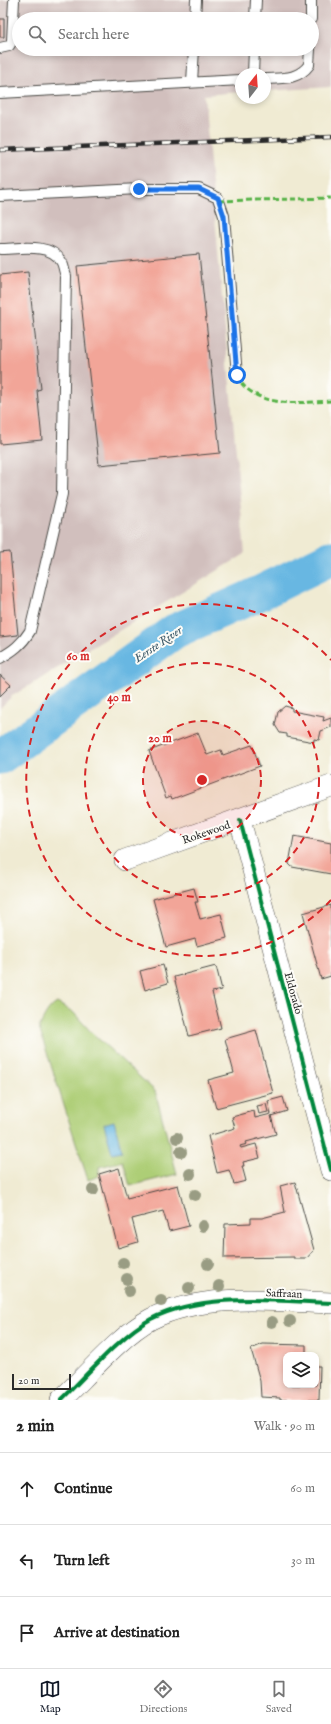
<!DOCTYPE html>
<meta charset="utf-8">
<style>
:root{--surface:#fff;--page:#f6f6f6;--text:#222;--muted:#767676;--line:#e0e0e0;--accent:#111827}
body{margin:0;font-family:"IM FELL English",serif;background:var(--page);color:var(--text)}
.controls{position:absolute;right:12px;bottom:12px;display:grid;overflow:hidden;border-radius:8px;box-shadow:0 2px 6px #0003}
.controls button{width:36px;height:36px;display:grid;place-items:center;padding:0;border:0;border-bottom:1px solid var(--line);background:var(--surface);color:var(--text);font:20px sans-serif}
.compass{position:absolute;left:235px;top:68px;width:36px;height:36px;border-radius:50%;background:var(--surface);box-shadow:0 2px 6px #0003;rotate:17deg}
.scale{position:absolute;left:12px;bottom:10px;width:59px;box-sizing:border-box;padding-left:4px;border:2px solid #2b2b2b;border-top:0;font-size:11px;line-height:14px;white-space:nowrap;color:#2b2b2b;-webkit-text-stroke:3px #fdfcf7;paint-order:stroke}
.stop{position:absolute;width:12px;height:12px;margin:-9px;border:3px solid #1a73e8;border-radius:50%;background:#fff}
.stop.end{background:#1a73e8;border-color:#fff;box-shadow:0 1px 4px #0008}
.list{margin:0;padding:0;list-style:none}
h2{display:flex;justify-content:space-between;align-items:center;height:52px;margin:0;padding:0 16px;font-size:17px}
h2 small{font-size:13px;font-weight:400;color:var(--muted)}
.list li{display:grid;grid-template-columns:26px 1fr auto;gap:12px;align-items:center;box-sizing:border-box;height:72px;padding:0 16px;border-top:1px solid var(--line)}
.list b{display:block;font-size:15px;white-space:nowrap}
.list em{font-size:13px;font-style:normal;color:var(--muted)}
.icon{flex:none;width:22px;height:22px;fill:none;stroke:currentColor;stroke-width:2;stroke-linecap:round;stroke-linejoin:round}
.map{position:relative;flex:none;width:331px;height:1400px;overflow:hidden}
.search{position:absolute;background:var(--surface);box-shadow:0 2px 6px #0003;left:12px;right:12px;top:12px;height:44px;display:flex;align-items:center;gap:10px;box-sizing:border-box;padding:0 14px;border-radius:22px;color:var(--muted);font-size:15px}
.sheet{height:268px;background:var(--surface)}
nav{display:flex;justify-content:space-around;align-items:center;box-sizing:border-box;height:56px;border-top:1px solid var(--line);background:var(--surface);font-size:11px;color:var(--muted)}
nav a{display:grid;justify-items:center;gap:2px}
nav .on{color:var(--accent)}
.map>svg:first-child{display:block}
</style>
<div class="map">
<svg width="331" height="1400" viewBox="0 0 331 1400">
<rect width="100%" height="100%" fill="#fdfcf7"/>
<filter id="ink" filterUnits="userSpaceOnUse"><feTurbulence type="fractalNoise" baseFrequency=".025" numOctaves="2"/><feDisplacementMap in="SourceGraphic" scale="8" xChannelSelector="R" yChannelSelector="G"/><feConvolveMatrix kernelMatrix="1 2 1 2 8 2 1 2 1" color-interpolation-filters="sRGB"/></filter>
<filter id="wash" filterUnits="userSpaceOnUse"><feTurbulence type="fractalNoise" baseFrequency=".012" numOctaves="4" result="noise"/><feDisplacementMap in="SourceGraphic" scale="16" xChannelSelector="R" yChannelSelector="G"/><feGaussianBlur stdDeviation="0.9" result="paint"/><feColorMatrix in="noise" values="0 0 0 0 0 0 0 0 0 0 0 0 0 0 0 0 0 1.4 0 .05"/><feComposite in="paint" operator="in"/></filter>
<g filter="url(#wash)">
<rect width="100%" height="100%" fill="#f0ebd3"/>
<!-- industrial -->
<path fill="#d1bfbd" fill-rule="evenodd" d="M0 0H331V87L265 91V74H241V92L204 95 245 554 12 696 0 708ZM19 19H312V49H19Z"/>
<!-- green -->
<path fill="#adce76" stroke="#6c7c50" d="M57 1003 73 1012 91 1032 155 1091 177 1174 130 1186 123 1161 99 1167V1176L88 1180 39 1028C44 1018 47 1009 57 1003Z"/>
<!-- water -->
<path fill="#67b7e2" stroke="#497186" d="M114 1121 122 1151 112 1153 104 1124Z"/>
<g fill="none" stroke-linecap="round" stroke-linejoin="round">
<!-- river -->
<path stroke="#67b7e2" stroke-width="35" d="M0 757 175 631 256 595 331 558"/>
</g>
<g id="blocks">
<!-- building -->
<path fill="#f2a598" d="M0 19H4V37H0Z
M199 254 220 453 99 465 77 266Z
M28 272 41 389 37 390 42 440 0 444V275Z
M10 552 18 635 0 637V553Z
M0 675 11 685 0 696Z
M285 706 292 708V711L324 717 323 721 331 718V727L321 731 319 740 314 739V742L287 737V734L280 733 275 725 278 712Z
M198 733 207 755 221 750 223 755 252 745 260 766 172 799 171 796 166 798 149 751Z
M294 836 331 843V874L292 867 289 864Z
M194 888 198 902H195L200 919 221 914 227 938 197 946 195 939 166 947 153 899Z
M331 905V976L321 979 303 913Z
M163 965 168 983 145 990 140 971Z
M216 966 222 990 212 992 221 1028 189 1036 174 977Z
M256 1030 273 1093 216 1108 208 1080 234 1073 225 1039Z
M283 1097 287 1111 271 1116 276 1134 246 1142 247 1144 240 1146 241 1148 256 1144 260 1158 243 1162 244 1166H242L246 1181 234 1184 229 1170 217 1173 208 1136 235 1128 232 1117 254 1111 255 1118 271 1114 268 1101Z
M266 1104 268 1112 259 1114 257 1106Z
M119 1168 127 1198 178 1185 189 1226 169 1231 163 1211 132 1219 138 1242 118 1248 99 1174Z
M295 1182 314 1250 306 1259H294V1257L224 1258 225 1224 251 1223V1218H262L285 1212 280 1186Z
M263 1344 306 1345V1355H286V1385H316V1366H320L319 1400H280V1398L261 1397 260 1381 251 1349Z"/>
</g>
</g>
<g filter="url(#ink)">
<use href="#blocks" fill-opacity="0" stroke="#494844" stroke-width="1"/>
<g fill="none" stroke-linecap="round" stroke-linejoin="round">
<defs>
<path id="service" d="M195 19 196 0
M255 19 256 0
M311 19V0
M0 48 9 46 12 41 14 0
M253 74 254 49
M265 79C282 78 298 80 309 65L310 49
M192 82 194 49
M0 93 241 80
M0 196 139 189H199L218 198 224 216 237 375
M0 249C18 249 50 242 61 261 64 265 64 272 66 276L62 494 30 631C22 644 13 651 0 658"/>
<path id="minor" d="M240 820 331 1170
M125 860 331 786
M61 1400C86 1376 122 1334 151 1319 204 1292 274 1301 331 1303"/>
</defs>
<!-- service casing -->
<use href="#service" stroke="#494844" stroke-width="12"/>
<!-- minor casing -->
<use href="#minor" stroke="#494844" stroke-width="22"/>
<!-- service -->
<use href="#service" stroke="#fff" stroke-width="10"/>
<!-- minor -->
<use href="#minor" stroke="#fff" stroke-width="21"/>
<defs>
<path id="rail" d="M0 150 331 137"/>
</defs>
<!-- rail casing -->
<use href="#rail" stroke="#2b2b2b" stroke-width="4.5"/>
<!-- rail -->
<use href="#rail" stroke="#fdfcf7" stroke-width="3" stroke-dasharray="9" stroke-linecap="butt"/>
<!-- quiet -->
<path stroke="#56b246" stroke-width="3" stroke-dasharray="6 3" stroke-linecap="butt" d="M219 201 331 198
M237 375C239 379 242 385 246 388 269 408 303 402 331 401"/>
<defs>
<path id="cycleway" d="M240 820 331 1170
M61 1400C86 1376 122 1334 151 1319 204 1292 274 1301 331 1303"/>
</defs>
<!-- cycleway casing -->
<use href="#cycleway" stroke="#fdfcf7" stroke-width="6"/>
<!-- cycleway -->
<use href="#cycleway" stroke="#00873e" stroke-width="4"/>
</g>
<!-- trees -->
<g fill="#999c83">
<circle cx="177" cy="1138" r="6"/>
<circle cx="181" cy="1152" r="6"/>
<circle cx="190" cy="1174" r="6"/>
<circle cx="93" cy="1190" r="6"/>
<circle cx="195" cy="1195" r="6"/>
<circle cx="203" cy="1226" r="6"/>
<circle cx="123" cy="1263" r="6"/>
<circle cx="208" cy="1264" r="6"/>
<circle cx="127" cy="1279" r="6"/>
<circle cx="219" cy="1286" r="6"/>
<circle cx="189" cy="1288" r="6"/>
<circle cx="129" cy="1291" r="6"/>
<circle cx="161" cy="1301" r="6"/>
<circle cx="290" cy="1321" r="6"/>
<circle cx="272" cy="1322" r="6"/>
</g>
</g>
<g fill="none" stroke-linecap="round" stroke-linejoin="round" filter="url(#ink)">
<!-- route -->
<path stroke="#1a73e8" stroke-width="5" d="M139 189H199L218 198 224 216 237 375"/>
</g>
<!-- distance rings -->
<circle cx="202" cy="780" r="59" fill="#d62828" fill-opacity=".12"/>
<g fill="none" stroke="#d62828" stroke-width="2" stroke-dasharray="7 5">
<circle cx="202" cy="780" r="59"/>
<circle cx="202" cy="780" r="117"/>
<path d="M331 900A176 176 0 1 1 331 660"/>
</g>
<g text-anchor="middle" stroke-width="4" stroke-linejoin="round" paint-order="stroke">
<!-- street labels -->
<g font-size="11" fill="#2b2b2b" stroke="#fdfcf7">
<text transform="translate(206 832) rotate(-19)" y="4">Rokewood</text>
<text transform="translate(294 993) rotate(75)" y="4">Eldorado</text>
<text transform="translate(284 1293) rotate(2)" y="4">Saffraan</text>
</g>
<!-- water labels -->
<g font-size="12" font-style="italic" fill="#405c6b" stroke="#fdfcf7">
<text transform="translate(158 644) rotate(-34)" y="4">Eerste River</text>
</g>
</g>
<circle cx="202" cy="780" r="6" fill="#d62828" stroke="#fdfcf7" stroke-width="2"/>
<g font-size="12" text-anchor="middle" font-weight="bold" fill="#d62828" stroke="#fdfcf7" stroke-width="4" stroke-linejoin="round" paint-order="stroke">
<text x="78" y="660">60 m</text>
<text x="119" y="701">40 m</text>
<text x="160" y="742">20 m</text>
</g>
</svg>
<div class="controls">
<button><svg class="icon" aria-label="layers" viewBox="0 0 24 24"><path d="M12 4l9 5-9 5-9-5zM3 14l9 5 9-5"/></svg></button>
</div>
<svg class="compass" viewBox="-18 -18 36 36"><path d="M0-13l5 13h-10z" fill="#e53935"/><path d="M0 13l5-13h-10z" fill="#767676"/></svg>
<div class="scale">20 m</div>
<div class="stop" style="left:237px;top:375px"></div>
<div class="stop end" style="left:139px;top:189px"></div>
<div class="search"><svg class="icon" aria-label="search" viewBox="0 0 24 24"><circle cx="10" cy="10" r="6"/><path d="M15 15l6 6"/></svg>Search here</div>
</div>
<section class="sheet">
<h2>2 min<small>Walk · 90 m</small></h2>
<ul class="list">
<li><svg class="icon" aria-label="ahead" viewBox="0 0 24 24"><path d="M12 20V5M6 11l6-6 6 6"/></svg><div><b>Continue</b></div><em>60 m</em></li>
<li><svg class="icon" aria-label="left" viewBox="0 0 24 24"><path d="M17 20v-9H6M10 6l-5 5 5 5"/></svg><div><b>Turn left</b></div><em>30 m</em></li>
<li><svg class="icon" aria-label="arrive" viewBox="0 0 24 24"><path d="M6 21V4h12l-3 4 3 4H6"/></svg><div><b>Arrive at destination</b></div></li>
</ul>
</section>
<nav>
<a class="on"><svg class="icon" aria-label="map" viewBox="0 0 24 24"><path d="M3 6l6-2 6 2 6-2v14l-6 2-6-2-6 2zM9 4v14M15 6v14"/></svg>Map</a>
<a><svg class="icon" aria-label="directions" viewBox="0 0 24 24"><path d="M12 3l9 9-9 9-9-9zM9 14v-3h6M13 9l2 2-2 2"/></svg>Directions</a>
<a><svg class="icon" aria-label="saved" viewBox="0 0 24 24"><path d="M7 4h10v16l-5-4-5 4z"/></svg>Saved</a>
</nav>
